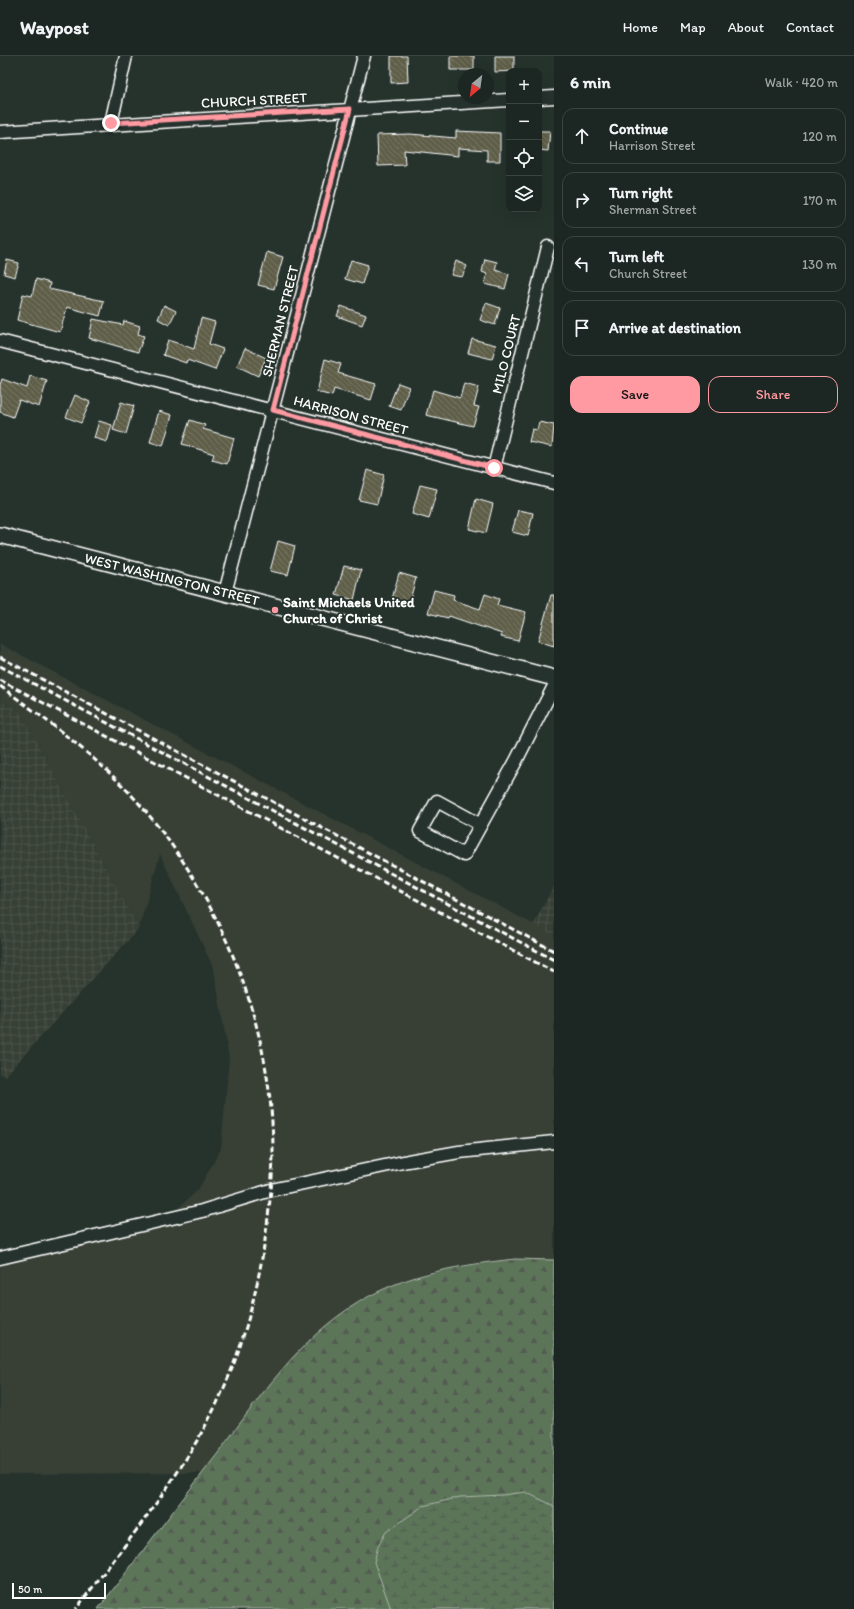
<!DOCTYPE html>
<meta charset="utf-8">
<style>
:root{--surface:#1c2622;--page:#252e2a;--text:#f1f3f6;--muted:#a0a5a5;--line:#3a4340;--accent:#ff9aa2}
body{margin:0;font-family:Itim,sans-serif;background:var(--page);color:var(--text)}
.controls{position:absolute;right:12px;top:12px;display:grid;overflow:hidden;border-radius:8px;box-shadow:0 4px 16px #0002}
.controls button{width:36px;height:36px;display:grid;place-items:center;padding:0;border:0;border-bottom:1px solid var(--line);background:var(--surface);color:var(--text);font:20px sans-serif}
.compass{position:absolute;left:458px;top:12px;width:36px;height:36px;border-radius:50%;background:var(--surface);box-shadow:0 4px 16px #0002;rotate:209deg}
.scale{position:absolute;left:12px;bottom:10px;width:94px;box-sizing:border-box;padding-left:4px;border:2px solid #fff;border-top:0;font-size:11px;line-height:14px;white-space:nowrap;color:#fff;-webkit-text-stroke:3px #26332d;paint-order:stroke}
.stop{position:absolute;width:12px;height:12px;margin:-9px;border:3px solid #ff9aa2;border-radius:50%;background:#fff}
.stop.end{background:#ff9aa2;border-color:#fff;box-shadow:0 1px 4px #0008}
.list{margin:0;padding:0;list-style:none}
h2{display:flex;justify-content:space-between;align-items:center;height:52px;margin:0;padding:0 16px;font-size:17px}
h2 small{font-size:13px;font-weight:400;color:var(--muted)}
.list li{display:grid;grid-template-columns:26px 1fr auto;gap:12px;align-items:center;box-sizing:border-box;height:56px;margin:0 8px 8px;padding:0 8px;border:1px solid var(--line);border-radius:12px}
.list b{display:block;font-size:15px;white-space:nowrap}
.list p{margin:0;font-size:13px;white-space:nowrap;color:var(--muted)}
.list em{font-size:13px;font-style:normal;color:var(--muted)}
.actions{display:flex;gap:8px;padding:12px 16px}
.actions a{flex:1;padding:9px 0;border:1px solid var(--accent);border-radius:12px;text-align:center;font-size:14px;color:var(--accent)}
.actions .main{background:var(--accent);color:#111}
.icon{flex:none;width:22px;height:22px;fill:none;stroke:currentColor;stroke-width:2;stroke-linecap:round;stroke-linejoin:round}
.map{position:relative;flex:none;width:554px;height:1553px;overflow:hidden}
header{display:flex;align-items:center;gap:24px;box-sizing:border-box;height:56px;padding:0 20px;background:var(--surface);border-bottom:1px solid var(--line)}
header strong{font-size:19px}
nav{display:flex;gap:22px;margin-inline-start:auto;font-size:14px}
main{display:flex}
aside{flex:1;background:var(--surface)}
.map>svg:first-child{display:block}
</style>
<header>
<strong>Waypost</strong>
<nav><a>Home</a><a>Map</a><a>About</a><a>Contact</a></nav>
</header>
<main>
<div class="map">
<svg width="554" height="1553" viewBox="0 0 554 1553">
<defs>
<pattern id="industrial-grid" width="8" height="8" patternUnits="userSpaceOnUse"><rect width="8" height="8" fill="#374036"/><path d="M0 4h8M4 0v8" fill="none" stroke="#4b534a"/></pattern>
<pattern id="forest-firs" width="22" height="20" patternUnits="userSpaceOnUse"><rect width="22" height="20" fill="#5c7459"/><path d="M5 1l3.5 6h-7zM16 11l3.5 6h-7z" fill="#525c51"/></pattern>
<pattern id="wetland-marsh" width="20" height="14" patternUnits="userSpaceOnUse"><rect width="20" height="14" fill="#5c7459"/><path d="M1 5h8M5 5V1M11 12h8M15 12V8" fill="none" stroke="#525c51"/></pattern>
<pattern id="building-back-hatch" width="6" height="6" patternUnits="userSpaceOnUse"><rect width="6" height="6" fill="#5f5e4a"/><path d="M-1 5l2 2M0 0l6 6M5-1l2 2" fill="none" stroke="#777665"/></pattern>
</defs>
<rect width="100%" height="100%" fill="#26332d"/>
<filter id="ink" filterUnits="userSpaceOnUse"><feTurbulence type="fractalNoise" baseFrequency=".025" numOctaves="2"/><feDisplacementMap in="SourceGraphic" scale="8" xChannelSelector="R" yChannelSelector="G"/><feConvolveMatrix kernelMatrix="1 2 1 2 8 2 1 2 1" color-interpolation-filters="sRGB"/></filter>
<g filter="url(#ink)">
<!-- built -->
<path fill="#374036" d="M0 588 554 879V1204L515 1203 471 1208 429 1216 396 1228 359 1246 321 1274 277 1318 202 1417 0 1418V1195L168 1161 198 1134 221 1093 229 1002 214 913 160 798 139 872 20 655 0 644Z"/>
<!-- industrial -->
<path fill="url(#industrial-grid)" d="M0 644 20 655 139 872 5 1020 0 1018Z
M554 830V879L533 869Z"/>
<!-- forest -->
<path fill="url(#forest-firs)" stroke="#aebaac" d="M515 1203 554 1204V1553H98C138 1501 178 1449 218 1397 259 1342 299 1282 359 1246 407 1217 461 1209 515 1203Z"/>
<!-- wetland -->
<path fill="url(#wetland-marsh)" stroke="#aebaac" d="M525 1436 554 1450V1553H391L374 1506 378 1490 386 1476 423 1450 460 1441 502 1439Z"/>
<!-- building -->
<path fill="url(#building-back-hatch)" stroke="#fff" d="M391 0H407L408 26 391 27Z
M450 0H474V14H450Z
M495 0H514V15L495 16Z
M456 75 500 77V105H487V94L458 92V100L404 94 405 109 378 110 377 79 410 78 456 82Z
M539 75H550L548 95 539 94Z
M267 196 283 201 274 233 258 229Z
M485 203 497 206 495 214 509 218 505 233 485 228 487 218 482 216Z
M7 204 19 207 15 221 4 218Z
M351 204 368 209 362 228 345 223Z
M456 205 467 210 462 221 451 219Z
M36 223 50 227 49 233 104 245 100 260 67 251 60 276 17 264 23 238 32 240Z
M486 247 500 252 495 269 480 264Z
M164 249 176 255 169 269 158 263Z
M341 250 366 259 362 269 337 260Z
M201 262 215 266 209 288 223 293 215 314 187 304 186 307 163 299 168 284 194 293Z
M93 263 123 269 124 265 140 270 138 278 144 280 138 296 89 282Z
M472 283 496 289 492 303 468 297Z
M245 292 266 302 258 320 237 310Z
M325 303 341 308 338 317 376 328 371 344 334 333 332 340 317 336Z
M30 320 47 325 39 351 19 344 13 361 0 356V329L2 323 27 332Z
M398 327 409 331 401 354 389 350Z
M464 327 479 331 474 350 479 351 473 370 426 359 433 334 460 342Z
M75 339 90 346 81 367 66 361Z
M121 346 134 350 126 378 113 374Z
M159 355 172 359 163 390 150 386Z
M190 364 205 369 203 373 234 382 227 408 212 404 214 398 182 388Z
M99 365 112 369 107 386 94 382Z
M539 366 554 369 552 391 529 386 532 373 537 374Z
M367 414 384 419 377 448 359 444Z
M420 429 437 433 429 463 412 458Z
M476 443 493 448 486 477 469 473Z
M518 454 533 457 528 480 512 476Z
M278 485 295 490 288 519 270 515Z
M344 510 361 514 354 544 336 539Z
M399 517 416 522 408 551 391 547Z
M434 534 454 539 453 544 480 553 485 538 499 543 497 549 526 556 518 585 501 581 502 578 449 560 448 562 428 557Z
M551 539H554V590L538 585Z"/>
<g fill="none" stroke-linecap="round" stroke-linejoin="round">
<defs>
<path id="minor" d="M539 42 554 41
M111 67 126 0
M0 76 509 44
M0 285 554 427
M494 412 548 191
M225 537 364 0
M481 769 437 745 420 775 464 799 516 705 554 630
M0 1202 202 1155 271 1134 408 1105 459 1096 554 1086"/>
<path id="major" d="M0 479 554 622"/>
</defs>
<!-- minor casing -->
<use href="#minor" stroke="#fff" stroke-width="15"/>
<!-- major casing -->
<use href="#major" stroke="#fff" stroke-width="18"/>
<!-- minor -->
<use href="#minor" stroke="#26332d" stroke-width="12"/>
<!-- major -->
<use href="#major" stroke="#26332d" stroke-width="15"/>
<!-- rail -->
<path stroke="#fff" stroke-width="3" stroke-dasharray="6 3" stroke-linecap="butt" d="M0 601 554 895
M0 610 554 904
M0 624 554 916
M0 630C48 665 96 700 136 744 220 839 272 966 273 1093 273 1124 269 1154 265 1184 257 1236 244 1287 223 1334 187 1415 129 1483 76 1553"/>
</g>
</g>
<g fill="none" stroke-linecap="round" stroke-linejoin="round" filter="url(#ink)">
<!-- route -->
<path stroke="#ff9aa2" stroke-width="5" d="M111 67 350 53 273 354 494 412"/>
</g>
<!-- markers -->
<circle fill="#ff9aa2" stroke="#26332d" stroke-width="1.5" cx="275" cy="554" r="4"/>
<g text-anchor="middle" stroke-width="3.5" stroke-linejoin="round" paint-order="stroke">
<!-- street labels -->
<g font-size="14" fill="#fff" stroke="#26332d">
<text transform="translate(254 44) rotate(-3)" y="5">CHURCH STREET</text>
<text transform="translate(280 265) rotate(-76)" y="5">SHERMAN STREET</text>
<text transform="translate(506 298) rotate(-76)" y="5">MILO COURT</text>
<text transform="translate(351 359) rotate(15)" y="5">HARRISON STREET</text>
<text transform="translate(172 523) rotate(14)" y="5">WEST WASHINGTON STREET</text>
</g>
<!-- poi labels -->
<g font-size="14" font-weight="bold" fill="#fff" stroke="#26332d" text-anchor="start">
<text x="283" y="551">Saint Michaels United<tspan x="283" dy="16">Church of Christ</tspan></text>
</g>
</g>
</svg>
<div class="controls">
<button>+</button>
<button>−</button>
<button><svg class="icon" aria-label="locate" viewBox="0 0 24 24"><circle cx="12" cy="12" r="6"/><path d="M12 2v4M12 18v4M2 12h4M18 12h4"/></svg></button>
<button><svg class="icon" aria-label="layers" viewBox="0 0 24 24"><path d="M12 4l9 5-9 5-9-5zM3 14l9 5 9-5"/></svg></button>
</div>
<svg class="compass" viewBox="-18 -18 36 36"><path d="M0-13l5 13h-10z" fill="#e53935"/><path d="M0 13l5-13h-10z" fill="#a0a5a5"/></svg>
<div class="scale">50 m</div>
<div class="stop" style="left:494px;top:412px"></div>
<div class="stop end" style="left:111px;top:67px"></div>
</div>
<aside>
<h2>6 min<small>Walk · 420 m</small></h2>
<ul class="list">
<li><svg class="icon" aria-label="ahead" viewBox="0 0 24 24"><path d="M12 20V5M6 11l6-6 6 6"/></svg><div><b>Continue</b><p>Harrison Street</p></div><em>120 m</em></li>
<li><svg class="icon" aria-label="right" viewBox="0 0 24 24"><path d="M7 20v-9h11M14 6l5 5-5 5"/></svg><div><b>Turn right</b><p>Sherman Street</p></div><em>170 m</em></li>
<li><svg class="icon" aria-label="left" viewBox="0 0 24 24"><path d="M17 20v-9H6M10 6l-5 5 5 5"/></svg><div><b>Turn left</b><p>Church Street</p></div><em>130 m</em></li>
<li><svg class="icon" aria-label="arrive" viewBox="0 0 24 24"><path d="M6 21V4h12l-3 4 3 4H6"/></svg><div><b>Arrive at destination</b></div></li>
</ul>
<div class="actions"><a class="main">Save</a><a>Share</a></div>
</aside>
</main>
